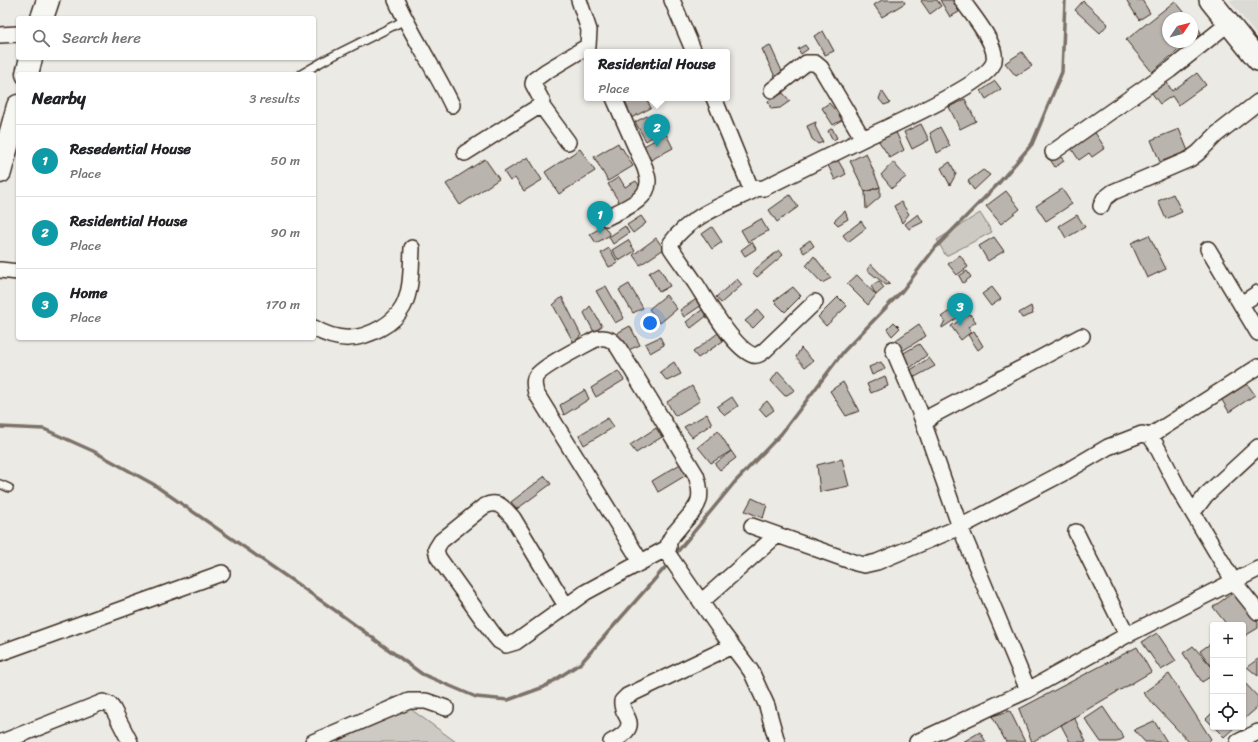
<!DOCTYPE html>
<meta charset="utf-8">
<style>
:root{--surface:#fff;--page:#f2f2f2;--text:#202124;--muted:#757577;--line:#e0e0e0;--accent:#b45309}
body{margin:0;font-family:Sriracha,sans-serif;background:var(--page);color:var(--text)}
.controls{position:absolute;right:12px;bottom:12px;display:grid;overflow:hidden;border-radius:4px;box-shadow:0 1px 3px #0004}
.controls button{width:36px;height:36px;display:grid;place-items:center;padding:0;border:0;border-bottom:1px solid var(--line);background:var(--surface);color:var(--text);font:20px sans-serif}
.compass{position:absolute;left:1162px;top:12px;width:36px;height:36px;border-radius:50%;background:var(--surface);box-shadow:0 1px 3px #0004;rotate:55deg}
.you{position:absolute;left:650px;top:323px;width:14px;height:14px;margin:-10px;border:3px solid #fff;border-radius:50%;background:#1a73e8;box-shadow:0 0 0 6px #1a73e833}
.badge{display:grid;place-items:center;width:26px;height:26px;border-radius:50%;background:var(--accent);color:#fff;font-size:13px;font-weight:700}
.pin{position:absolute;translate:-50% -33px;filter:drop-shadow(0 1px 2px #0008)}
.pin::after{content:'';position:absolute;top:21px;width:14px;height:12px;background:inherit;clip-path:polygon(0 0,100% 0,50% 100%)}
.popup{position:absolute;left:584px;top:49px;width:146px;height:52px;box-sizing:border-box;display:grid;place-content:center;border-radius:4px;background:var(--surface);filter:drop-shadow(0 1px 3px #0005);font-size:13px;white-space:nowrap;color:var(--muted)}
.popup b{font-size:15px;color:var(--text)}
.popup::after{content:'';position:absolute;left:50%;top:100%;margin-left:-8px;border:8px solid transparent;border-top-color:var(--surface)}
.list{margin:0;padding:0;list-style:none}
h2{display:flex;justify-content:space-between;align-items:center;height:52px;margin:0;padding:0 16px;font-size:17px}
h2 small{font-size:13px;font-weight:400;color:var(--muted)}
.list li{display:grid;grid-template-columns:26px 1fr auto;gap:12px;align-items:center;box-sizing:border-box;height:72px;padding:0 16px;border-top:1px solid var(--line)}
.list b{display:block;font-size:15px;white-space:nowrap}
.list p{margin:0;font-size:13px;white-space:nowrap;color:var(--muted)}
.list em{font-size:13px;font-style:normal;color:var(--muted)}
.icon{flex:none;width:22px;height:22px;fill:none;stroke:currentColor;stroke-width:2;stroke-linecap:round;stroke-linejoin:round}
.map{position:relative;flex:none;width:1258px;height:742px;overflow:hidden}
.search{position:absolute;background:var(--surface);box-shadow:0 1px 3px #0004;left:16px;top:16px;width:300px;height:44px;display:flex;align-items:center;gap:10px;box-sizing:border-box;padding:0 14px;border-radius:4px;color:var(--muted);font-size:15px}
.panel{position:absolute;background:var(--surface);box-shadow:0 1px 3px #0004;left:16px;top:72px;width:300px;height:268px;border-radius:4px}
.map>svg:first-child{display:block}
</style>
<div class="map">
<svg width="1258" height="742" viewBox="0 0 1258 742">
<rect width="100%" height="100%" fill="#ebeae5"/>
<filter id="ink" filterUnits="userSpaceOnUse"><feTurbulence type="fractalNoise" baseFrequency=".025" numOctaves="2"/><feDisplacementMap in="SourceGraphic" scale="8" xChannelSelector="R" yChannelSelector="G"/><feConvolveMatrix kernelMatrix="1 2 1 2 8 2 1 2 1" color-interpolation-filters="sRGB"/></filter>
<g filter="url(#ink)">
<!-- built -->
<path fill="#dcdad4" d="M1229 0H1258V37Z"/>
<!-- green -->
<path fill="#cdcac4" stroke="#847a71" d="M980 213 992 232 946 256 937 240Z
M394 697 456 742H336L332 732Z"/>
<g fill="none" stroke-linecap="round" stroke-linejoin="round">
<!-- stream -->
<path stroke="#7c7167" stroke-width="3.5" d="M0 427 44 429 93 451 153 484 336 611 422 674 476 697 508 700 544 687 581 663 669 563
M674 556 734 483 781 434 844 351 902 291 935 248 998 184 1032 144 1062 72 1065 0"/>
</g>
<!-- building -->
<path fill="#bab4ae" stroke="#3b2a1e" d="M882 0H903L905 3 882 17 874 5Z
M922 0H937L941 6 930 14 921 1Z
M940 0H952L959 12 950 17Z
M1129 0H1142L1150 13 1139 20 1127 1Z
M1083 1 1108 24 1100 33 1075 10Z
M1175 1 1189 18H1168V42H1188L1152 72 1126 40Z
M1192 21 1201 32 1192 39Z
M823 31 834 51 825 55 814 36Z
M770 45 785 78 777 81 762 49Z
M805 45 808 49 801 54 798 49Z
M1022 52 1032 66 1016 76 1005 63Z
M1197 73 1206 85 1178 105 1172 96 1160 104 1151 92 1166 81 1172 91Z
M995 81 1001 89 986 99 981 91Z
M882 91 890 103 884 105 879 99Z
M783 93 790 101 780 108 771 109 768 101Z
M631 98H646L651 108 631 118 623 102Z
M965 99 976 121 960 129 949 107Z
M829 103 835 110 842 106 849 116 833 125 822 108Z
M647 116 657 134 646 141 635 122Z
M816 122 815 126 823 142 818 144 812 139 807 126Z
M921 124 929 140 912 149 904 132Z
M940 127 950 146 937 153 930 133Z
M832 128 837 138 833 140 828 131Z
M1092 128 1105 148 1092 157 1089 153 1079 160 1069 145Z
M1179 129 1188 151 1160 162 1151 140Z
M895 130 904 150 890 158 878 140Z
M666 134 673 148 649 161 642 147Z
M618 143 621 149 622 148 633 166 608 181 594 157Z
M580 149 595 171 559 194 545 172Z
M1058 152 1064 161 1055 167 1049 158Z
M866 153 880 187 865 192 850 161Z
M528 157 542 180 524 191 515 178 510 181 504 172Z
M836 157 846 174 835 180 827 163Z
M485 159 499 179 460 205 446 184Z
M893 162 906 177 892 188 881 175Z
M950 162 956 174 950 185 941 168Z
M983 170 990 175 974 190 968 181Z
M619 177 625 187 636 181 643 191 621 205 608 184Z
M880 187V197L866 209 865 192Z
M1062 189 1072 204 1046 221 1036 206Z
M1006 191 1020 209 1001 224 986 206Z
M1173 194 1182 212 1166 219 1158 201Z
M790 195 798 207 777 222 769 210Z
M901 202 909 214 902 223 894 206Z
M845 211 848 219 838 225 834 221Z
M918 214 923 222 909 229 905 224Z
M1077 215 1085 227 1066 238 1059 226Z
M641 216 646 223 633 233 627 225Z
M761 219 768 231 748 242 741 230Z
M861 221 866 228 848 242 843 235Z
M604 226 610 235 596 243 590 234Z
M625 226 629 233 613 244 609 237Z
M712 227 722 242 712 249 702 234Z
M1149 235 1166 269 1147 278 1131 243Z
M994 237 1004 251 988 261 979 246Z
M656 238 664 249 640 265 633 255Z
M628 240 635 251 619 261 612 250Z
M810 240 814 246 804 253 800 247Z
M752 242 756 249 745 256 741 250Z
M609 248 618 263 609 267 601 253Z
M779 250 783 255 757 277 752 272Z
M960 255 968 267 957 275 948 264Z
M814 256 831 278 822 283 806 266Z
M871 264 890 284 886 285 867 270Z
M659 267 670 286 659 292 649 273Z
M967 271 971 277 963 283 959 276Z
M857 275 876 295 868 305 847 284Z
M737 279 742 285 721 303 716 297Z
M879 281 884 288 876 295 871 286Z
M629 284 643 308 633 313 619 290Z
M606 286 624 318 615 323 596 291Z
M793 287 801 296 785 312 774 301Z
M992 287 1001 299 991 306 982 294Z
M666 295 677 309 660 323 649 309Z
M562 297 581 335 574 343 553 305Z
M838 297 847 306 826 326 818 317Z
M698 298 702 305 684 317 680 310Z
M590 306 602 326 594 332 584 313Z
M1031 306 1033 314 1022 318 1019 313Z
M703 309 708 315 691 328 686 322Z
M758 310 764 317 753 328 745 321Z
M951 310 957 318 942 328V326L945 321 941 317Z
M970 314 976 322 968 327 971 332 961 340 951 326Z
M894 322 900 328 892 336 887 329Z
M919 324 926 336 902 351 896 340Z
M630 326 640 345 626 351 617 333Z
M974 331 983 346 978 350 968 335Z
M718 333 723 341 698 358 693 352Z
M660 337 664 345 650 353 645 344Z
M919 344 927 355 910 368 902 354Z
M801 348 813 361 805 367 796 357Z
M929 358 935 366 915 377 909 371Z
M674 362 681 374 667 381 660 372Z
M881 362 885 369 872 375 869 367Z
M618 371 624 380 596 397 591 388Z
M778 371 795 390 785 396 771 381Z
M885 376 888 386 871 393 867 384Z
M1243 378 1255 395 1229 412 1219 395Z
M843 382 859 411 846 416 830 391Z
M692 386 700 401 675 416 667 402Z
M585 390 589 399 564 415 560 405Z
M732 397 738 406 725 415 717 407Z
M767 401 774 410 766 416 759 408Z
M707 414 712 424 692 437 684 427Z
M608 418 614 427 584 445 579 435Z
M656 428 662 437 636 453 630 445Z
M718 431 731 451 711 463 698 447Z
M731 451 736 458 720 470 715 464Z
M842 459 849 486 820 492 817 465Z
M682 463 688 474 658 492 652 481Z
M545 476 551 484 517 509 511 502Z
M752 498 767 505 763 518 745 511Z
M1234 592 1258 622V628L1243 637V625H1227L1213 607Z
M1157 633 1176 661 1161 670 1142 642Z
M1213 642V668L1200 651Z
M1193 646 1213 668V675L1202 682 1183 653Z
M1137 647 1151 672 1032 742 1019 709Z
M1258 659V676L1247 667Z
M1169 674 1211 739 1208 742H1189L1143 693Z
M1243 681 1258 697V707L1243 720Z
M1103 707 1124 738 1117 742H1101L1085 719Z
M1010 711 1025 742H1006L992 716Z
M1213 712V726L1206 719Z
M1074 717 1086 742H1070L1061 725Z
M1154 721 1167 742H1145L1134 730Z
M1214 727H1235L1224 737Z
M980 732 986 742H963Z"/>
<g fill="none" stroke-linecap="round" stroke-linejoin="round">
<defs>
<path id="lane" d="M301 74 327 59 405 20
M0 484 9 488"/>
<path id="street" d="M396 0C412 36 435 69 452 105
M672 0 694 52
M0 35 18 34
M772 90 806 63H815L821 68 863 139
M714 98 749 184 754 189 764 188C797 172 831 155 865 138 890 126 983 85 993 64 1001 47 971 14 962 0
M541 105 568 142
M1053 152 1170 70 1229 23
M465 153 541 105 542 101 533 84 534 80 545 72 588 46 589 30 579 0
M757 189C728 203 690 215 671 243V248C679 260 688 272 696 284 707 301 733 348 753 355 757 356 760 354 764 351L815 302
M1101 206 1104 199 1113 192 1190 159 1198 153 1217 134 1258 102
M606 218C620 210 649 201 648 181 648 177 646 172 645 168L614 98
M1208 249 1258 333
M0 270 18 272
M1241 304 1258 293
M314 328C338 342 358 341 381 328 390 323 398 316 403 307 412 290 411 267 412 248
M893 349 919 410 960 527 1028 690
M924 425 933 415 1082 336
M1150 436 1258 367
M1193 512 1206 495 1258 447
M752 526 856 563 864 565 877 562 960 527 1067 471 1108 447 1142 434 1150 436 1156 445 1178 488 1234 582 1258 612
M1076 532 1127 635
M641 562 536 393C535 388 533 384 535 378 539 368 585 345 596 339 606 336 612 339 618 347L696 475C706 504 695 508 678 529 674 533 671 537 669 542 668 546 668 550 668 554L721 631 751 671 767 706 777 742
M701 602 777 535
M566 606 513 518C503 507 498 499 483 507L441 541 436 549 438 557 494 635 499 641 506 645 516 642 586 592 669 547
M0 653 222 573
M2 742 103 702 110 705 113 709 130 742
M313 742 409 701H426L446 708
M611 742C619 738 633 730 628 719 625 712 621 709 622 701L627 696 732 646
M917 742 1028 690 1127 635 1258 569
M1238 742 1258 732"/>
<path id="secondary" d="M1210 0 1258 60"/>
<path id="primary" d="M42 18 48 0
M27 74 31 58
M0 172 18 106"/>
</defs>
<!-- lane casing -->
<use href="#lane" stroke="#3b2a1e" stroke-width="10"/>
<!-- street casing -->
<use href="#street" stroke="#3b2a1e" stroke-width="18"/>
<!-- secondary casing -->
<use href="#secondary" stroke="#3b2a1e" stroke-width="24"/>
<!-- primary casing -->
<use href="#primary" stroke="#3b2a1e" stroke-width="25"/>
<!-- lane -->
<use href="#lane" stroke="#f6f6f2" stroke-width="7"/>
<!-- street -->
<use href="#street" stroke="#f6f6f2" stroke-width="15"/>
<!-- secondary -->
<use href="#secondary" stroke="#f6f6f2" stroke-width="21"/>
<!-- primary -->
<use href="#primary" stroke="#f6f6f2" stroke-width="22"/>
</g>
</g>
</svg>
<div class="controls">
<button>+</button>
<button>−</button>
<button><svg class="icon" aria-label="locate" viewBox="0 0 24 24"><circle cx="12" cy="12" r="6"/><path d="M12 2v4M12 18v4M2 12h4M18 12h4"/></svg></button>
</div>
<svg class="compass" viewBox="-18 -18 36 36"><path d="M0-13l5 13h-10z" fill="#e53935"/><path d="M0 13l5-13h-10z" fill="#757577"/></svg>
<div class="you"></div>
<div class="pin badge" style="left:600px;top:234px;background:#0f9aa8">1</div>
<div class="pin badge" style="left:657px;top:147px;background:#0f9aa8">2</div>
<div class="popup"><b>Residential House</b>Place</div>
<div class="pin badge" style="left:960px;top:326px;background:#0f9aa8">3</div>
<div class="search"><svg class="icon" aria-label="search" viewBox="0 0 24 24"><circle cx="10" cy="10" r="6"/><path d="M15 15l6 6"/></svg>Search here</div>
<section class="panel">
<h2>Nearby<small>3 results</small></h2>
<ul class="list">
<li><span class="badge" style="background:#0f9aa8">1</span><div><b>Resedential House</b><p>Place</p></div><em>50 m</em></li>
<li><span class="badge" style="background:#0f9aa8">2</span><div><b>Residential House</b><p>Place</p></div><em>90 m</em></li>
<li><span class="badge" style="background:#0f9aa8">3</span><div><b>Home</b><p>Place</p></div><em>170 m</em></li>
</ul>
</section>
</div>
